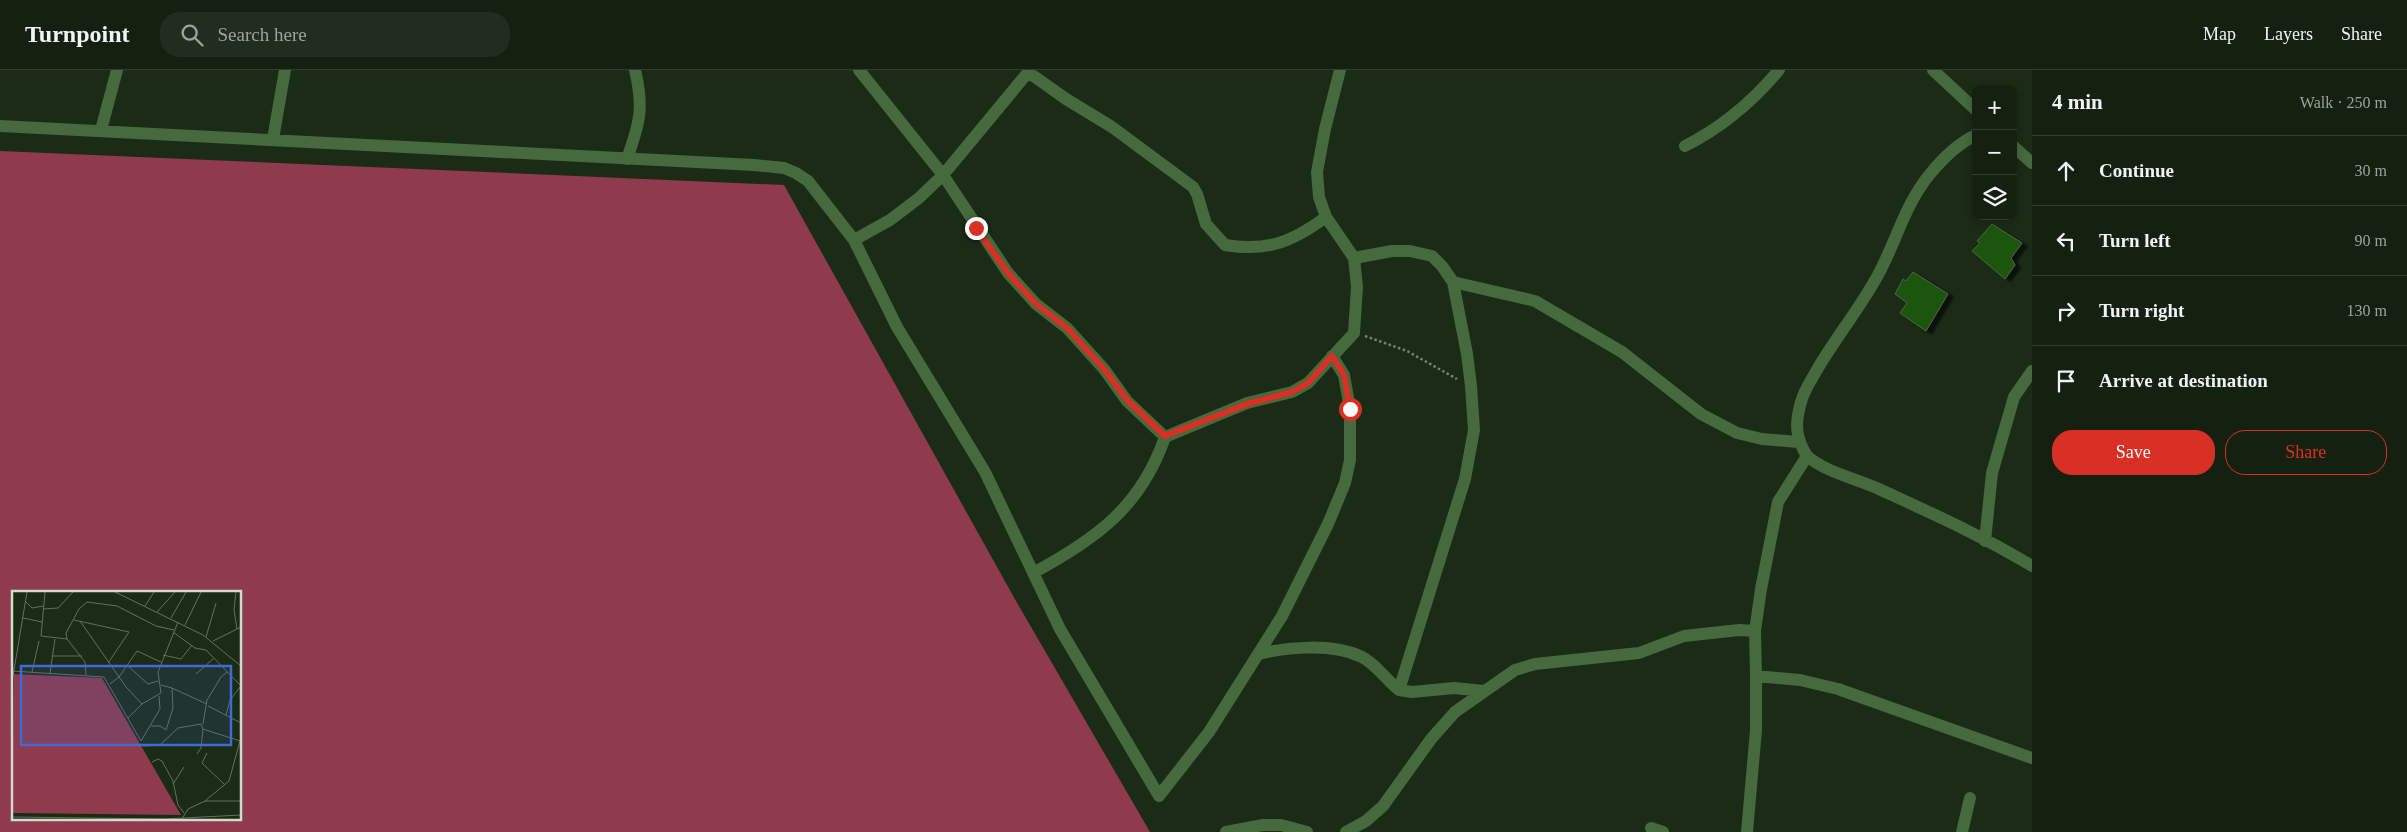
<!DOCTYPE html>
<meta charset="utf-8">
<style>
:root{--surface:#142010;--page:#212d1e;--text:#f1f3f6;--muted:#9da39f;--line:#333e30;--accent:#d93025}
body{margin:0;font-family:"Times New Roman",serif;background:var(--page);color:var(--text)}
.controls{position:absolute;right:15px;top:15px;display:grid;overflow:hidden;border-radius:10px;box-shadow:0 2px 8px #0003}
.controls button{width:45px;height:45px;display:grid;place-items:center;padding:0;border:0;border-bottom:1px solid var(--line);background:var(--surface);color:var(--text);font:25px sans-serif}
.stop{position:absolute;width:15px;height:15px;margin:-11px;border:4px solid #d93025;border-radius:50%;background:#fff}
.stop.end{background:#d93025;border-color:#fff;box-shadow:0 1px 5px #0008}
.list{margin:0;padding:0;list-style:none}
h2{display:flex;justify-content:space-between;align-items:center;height:65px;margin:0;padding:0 20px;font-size:21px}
h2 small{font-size:16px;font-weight:400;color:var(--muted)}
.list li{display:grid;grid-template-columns:32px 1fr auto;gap:15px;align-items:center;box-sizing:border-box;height:70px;padding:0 20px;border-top:1px solid var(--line)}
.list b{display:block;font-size:19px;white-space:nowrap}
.list em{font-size:16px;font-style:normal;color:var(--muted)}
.actions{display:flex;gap:10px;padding:15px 20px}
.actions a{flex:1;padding:11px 0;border:1px solid var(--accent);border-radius:20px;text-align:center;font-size:18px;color:var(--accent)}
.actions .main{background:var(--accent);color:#fff}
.icon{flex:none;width:28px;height:28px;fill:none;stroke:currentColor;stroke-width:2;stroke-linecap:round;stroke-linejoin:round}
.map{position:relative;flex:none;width:2032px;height:762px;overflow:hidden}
header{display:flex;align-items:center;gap:30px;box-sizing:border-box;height:70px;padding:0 25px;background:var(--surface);border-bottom:1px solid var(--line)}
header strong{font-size:24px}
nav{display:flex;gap:28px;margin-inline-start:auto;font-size:18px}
.search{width:350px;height:45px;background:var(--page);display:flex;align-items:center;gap:12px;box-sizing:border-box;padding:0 18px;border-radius:20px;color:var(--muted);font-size:19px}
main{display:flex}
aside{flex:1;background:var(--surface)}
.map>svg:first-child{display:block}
</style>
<header>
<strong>Turnpoint</strong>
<div class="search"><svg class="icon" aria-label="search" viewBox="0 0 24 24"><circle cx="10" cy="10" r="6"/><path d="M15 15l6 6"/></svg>Search here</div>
<nav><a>Map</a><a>Layers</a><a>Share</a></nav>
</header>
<main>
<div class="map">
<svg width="2032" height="762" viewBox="0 0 2032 762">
<defs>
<filter id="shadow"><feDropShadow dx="5.5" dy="3" stdDeviation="1" flood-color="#0009"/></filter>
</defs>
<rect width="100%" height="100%" fill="#1a2b16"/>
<!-- forest -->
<path fill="#8f3a4d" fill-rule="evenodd" d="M0 81 784 115 1016 531 1150 762H0ZM14 522H240V748H14Z"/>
<!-- building -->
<path fill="#1f550d" stroke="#50634c" filter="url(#shadow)" d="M1992 154 2022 173 2011 188 2015 195 2005 209 1972 181 1980 173 1977 171Z
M1913 202 1948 224 1926 261 1900 243 1907 233 1895 224 1903 209 1906 211Z"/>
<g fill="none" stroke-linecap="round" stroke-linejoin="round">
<!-- path -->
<path stroke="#758372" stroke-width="2.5" stroke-dasharray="2.5 2.5" stroke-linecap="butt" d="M1365 266 1407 281 1457 309"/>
<!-- minor -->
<path stroke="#46693d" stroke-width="12" d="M859 0 943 105 1008 203 1036 234 1067 258 1104 299 1127 331 1165 367
M1933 0 1976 40
M1028 2 1066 29 1112 57 1193 117 1197 124 1206 154 1225 175C1267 182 1292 172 1326 147
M0 56 754 95 784 98 796 103 808 111 854 170 897 257 985 402 1060 559 1159 726 1209 662 1282 546 1328 454 1345 413 1350 390V339L1344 305 1332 286
M101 60 117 0
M273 69 285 0
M1685 76C1721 58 1753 31 1779 0
M2013 76 2032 93
M627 89C640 52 644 38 635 0
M854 170 890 150 919 128 943 105 1030 0
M1453 212 1535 231 1622 282 1701 344 1737 363 1762 369 1798 372
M1807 386C1827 403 1855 408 1879 419 1931 443 1983 466 2032 496
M1985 471 1992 403 2014 327 2032 301
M1033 503C1096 469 1141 437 1165 367L1247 333 1292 322 1308 313 1354 263 1357 217 1354 188 1326 147 1319 127 1317 102 1325 59 1340 0
M1755 561 1761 519 1778 432 1807 386C1795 367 1795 353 1801 332 1804 320 1812 309 1818 298 1837 266 1860 238 1878 205 1896 172 1905 134 1930 104 1943 88 1957 74 1976 65
M1258 584C1288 577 1333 573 1362 587 1376 594 1386 610 1399 620L1465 409 1474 360 1471 316 1467 284 1453 212 1442 196 1432 186 1410 181H1392L1354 188
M1399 620 1412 622 1454 618 1484 621
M1651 758 1663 762
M1226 762 1263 755H1281L1307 762
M1346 762 1366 751 1383 736 1431 669 1455 642 1515 600 1535 594 1639 583 1684 566 1739 560 1755 561 1756 606 1800 610 1838 619 2032 688
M1747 762 1756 660V606
M1962 762 1970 728"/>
</g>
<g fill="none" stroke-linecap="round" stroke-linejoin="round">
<!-- route -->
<path stroke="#d93025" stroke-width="6" d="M976 158 1008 203 1036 234 1067 258 1104 299 1127 330 1165 366 1247 334 1292 322 1308 313 1332 286 1344 305 1350 339"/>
</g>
<!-- overview -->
<g transform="translate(12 521)">
<rect width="229" height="229" fill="#1a2b16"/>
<path d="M2 83 90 87 169 224 0 222Z" fill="#8f3a4d"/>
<path fill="none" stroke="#637160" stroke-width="1" d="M33 1 29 45 55 48M103 1 191 44 229 75M224 1 222 19 225 38M14 11 20 17 31 15M133 15 142 1M31 18 46 17 61 1M145 21 163 1M11 27 30 31M159 27 174 1M62 29 117 41 96 72M68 30 114 96 130 113M173 34 189 1M161 41 183 57 194 59 229 95 218 109 214 124M194 46 204 12M201 50 229 36M151 64 169 68 180 54M41 65H70M116 75 136 93 146 90M0 80 92 86 129 150 148 118 147 105M20 81 27 50M38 82 43 48M184 83 201 68M74 84 73 71 55 48 54 42 67 18 75 11 105 15 144 35 162 39M0 91 15 1M98 93 107 86 125 60 149 71M160 97 195 113M196 115 229 132M116 127 130 113 149 102 146 81 166 31M191 133 195 109 209 86 215 81M139 135H148L154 139 161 117 160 97 149 94M131 155 148 154 166 137 189 133 191 138 228 150M195 162 190 172 213 194M185 163 189 157 191 138M140 171 146 168 150 170 161 190 166 214 172 222M161 193 172 176M193 210H229M0 226 152 228 229 224M170 228 176 218 193 210 217 190 228 150"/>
<path fill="#416ad6" fill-opacity="0.15" stroke="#416ad6" stroke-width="2.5" d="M9 75H219V154H9Z"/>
<rect width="229" height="229" fill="none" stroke="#d0dbce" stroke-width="2.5"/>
</g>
</svg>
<div class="controls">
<button>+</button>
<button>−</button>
<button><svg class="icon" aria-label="layers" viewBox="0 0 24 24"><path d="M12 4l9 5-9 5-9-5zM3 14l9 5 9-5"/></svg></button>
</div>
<div class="stop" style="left:1350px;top:339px"></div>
<div class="stop end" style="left:976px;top:158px"></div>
</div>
<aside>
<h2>4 min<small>Walk · 250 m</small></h2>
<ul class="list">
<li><svg class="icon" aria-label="ahead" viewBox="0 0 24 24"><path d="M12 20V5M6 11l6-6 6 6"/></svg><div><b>Continue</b></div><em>30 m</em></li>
<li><svg class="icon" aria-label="left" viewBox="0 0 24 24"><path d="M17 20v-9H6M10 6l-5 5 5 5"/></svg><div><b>Turn left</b></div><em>90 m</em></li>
<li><svg class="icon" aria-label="right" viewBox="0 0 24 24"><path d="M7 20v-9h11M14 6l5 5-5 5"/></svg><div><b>Turn right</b></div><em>130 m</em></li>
<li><svg class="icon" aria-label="arrive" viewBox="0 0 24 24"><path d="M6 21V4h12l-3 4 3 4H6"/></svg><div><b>Arrive at destination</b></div></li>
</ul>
<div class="actions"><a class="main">Save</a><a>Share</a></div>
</aside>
</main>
